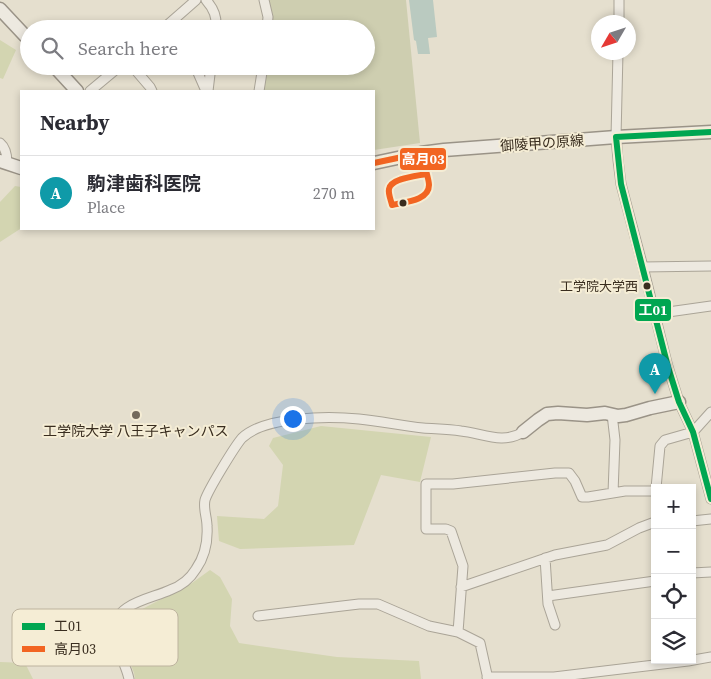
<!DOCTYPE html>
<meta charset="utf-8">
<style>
:root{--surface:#fff;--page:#f7f7f7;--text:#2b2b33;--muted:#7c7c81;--line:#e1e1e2;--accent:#0b8043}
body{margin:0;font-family:"Source Serif 4","Noto Sans JP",serif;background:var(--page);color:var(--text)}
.controls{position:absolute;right:15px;bottom:15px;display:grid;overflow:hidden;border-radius:0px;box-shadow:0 2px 8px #0003}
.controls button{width:45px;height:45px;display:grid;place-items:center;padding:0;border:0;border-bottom:1px solid var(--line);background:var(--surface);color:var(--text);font:25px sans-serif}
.compass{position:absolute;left:591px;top:15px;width:45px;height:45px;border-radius:50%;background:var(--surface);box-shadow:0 2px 8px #0003;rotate:231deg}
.you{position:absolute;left:292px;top:418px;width:18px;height:18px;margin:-12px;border:4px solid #fff;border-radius:50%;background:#1a73e8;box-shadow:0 0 0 8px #1a73e833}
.badge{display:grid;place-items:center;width:32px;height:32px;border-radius:50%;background:var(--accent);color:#fff;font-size:16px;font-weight:700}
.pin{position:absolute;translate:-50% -41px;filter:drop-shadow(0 1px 2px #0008)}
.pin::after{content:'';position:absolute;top:26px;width:18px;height:15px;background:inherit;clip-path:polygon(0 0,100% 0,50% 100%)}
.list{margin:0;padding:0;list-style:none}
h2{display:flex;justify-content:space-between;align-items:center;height:65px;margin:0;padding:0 20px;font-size:21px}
h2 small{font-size:16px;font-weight:400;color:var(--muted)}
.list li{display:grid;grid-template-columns:32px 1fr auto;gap:15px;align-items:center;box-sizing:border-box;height:75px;padding:0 20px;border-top:1px solid var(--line)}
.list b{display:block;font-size:19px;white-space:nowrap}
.list p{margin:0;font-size:16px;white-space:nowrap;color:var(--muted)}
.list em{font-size:16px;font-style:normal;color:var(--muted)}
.icon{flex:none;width:28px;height:28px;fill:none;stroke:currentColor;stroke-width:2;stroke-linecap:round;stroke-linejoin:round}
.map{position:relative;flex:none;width:711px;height:679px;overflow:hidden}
.search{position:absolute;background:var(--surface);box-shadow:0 2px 8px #0003;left:20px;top:20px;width:355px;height:55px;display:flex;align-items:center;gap:12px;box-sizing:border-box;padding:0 18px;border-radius:28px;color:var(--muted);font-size:19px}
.panel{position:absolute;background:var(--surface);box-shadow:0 2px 8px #0003;left:20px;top:90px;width:355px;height:140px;border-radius:0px}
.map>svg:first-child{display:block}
</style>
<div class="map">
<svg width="711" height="679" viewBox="0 0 711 679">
<rect width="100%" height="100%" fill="#e5dfce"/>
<!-- green -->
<path fill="#d3d5b1" d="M0 40 16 50 3 79 0 78Z
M15 186 21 187V229H28H20L0 242V202Z
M321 426 431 437 420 482 381 475 354 545 240 549 219 541 217 516 264 519 278 506 283 465 269 446 273 438Z
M210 570 220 577 232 599 230 626 239 643 337 657 419 661 421 679H135L134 673 121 639 127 617 192 583Z
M0 662 25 663 33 679H0Z"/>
<!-- cemetery -->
<path fill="#ceceb0" d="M264 0H406L420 143 374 150V91H258L261 66H366V29H266Z"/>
<!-- water -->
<path fill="#bacac0" d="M409 0H433L437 37 428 38 430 54H418L416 41 414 40Z"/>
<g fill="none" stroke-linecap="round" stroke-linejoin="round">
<defs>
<path id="street" d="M206 0C214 9 217 17 216 29
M264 0 268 17 267 29
M619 22V0
M163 29 196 0
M618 52 616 137 618 160 621 184 643 267 668 367 679 402 693 432 711 499
M132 66 150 87 152 91
M195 66 206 91
M90 91 120 66
M208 91 211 66
M259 91 263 66
M0 143C6 148 7 156 7 163
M643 267 711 266
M654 314 711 306
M612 414 615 440 613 493
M656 488 660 446 665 440 693 432 711 412
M692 521 711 519
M545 558 548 604 555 625
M692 573 711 572
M461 587 555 555 607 545 639 528 655 522
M548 596 655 581
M258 616 359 604H378L429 626 458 632
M487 677H554L688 661 711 657
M129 679C126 664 115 648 114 632 113 603 151 599 170 590 181 586 190 579 196 569 205 556 208 542 207 526 207 517 203 509 205 500 208 490 235 446 242 438 265 416 329 416 359 419 381 421 402 426 423 428 436 429 448 429 461 431 482 433 503 445 523 432
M488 679 480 643 458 632 463 566 451 531 446 529H426V484H453L555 473H569L575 481 582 497H588L625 491H655"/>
<path id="secondary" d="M0 9 29 40
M54 66 77 91
M0 161 21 168
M374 163 421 153 444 150 616 137 711 132
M523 432 538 420 547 414 558 413 587 415 605 413 618 416 626 415 650 408 679 402"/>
</defs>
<!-- street casing -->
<use href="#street" stroke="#aaa497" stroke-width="11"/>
<!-- secondary casing -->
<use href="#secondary" stroke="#9a9387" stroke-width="15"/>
<!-- street -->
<use href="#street" stroke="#ede9e0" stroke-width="9"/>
<!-- secondary -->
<use href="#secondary" stroke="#ede9e0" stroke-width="12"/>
<defs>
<path id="bus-1" d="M711 132 616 137 621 184 668 367 679 402 693 432 711 499"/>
<path id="bus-2" d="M374 163 421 153C423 160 429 179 429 185 429 201 404 202 392 205 391 200 388 194 389 189 391 178 417 176 426 174"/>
</defs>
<!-- bus-1 casing -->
<use href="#bus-1" stroke="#f5edd5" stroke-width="10"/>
<!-- bus-2 casing -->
<use href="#bus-2" stroke="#f5edd5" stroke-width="10"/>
<!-- bus-1 -->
<use href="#bus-1" stroke="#00a651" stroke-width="6"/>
<!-- bus-2 -->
<use href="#bus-2" stroke="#f26522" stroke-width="6"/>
</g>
<!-- markers -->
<g fill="#392d1f" stroke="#f5edd5" stroke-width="2">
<circle cx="403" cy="203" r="4.5"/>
<circle cx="647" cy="286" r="4.5"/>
</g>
<circle fill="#756b5c" stroke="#f5edd5" stroke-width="2" cx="136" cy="415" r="5"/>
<g text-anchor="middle" stroke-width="4" stroke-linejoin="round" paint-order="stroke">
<!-- bus labels -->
<g font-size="13" fill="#392d1f" stroke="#f5edd5" text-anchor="end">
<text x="638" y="291">工学院大学西</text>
</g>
<!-- street labels -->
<g font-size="14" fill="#392d1f" stroke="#f5edd5">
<text transform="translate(542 143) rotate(-4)" y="5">御陵甲の原線</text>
</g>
<!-- poi labels -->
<g font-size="14" fill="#392d1f" stroke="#f5edd5">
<text x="136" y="436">工学院大学 八王子キャンパス</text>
</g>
</g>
<!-- legend -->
<rect x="12" y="609" width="166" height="57" rx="8" fill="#f5edd5" stroke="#bdb39e" stroke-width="1"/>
<rect x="22" y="623" width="23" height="7" fill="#00a651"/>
<rect x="22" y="646" width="23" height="6" fill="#f26522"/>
<g font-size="14" fill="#392d1f">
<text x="54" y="631">工01</text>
<text x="54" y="654">高月03</text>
</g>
<g stroke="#f5edd5" stroke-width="2">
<rect x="399" y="147" width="48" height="24" rx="5" fill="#f26522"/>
<rect x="634" y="298" width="38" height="24" rx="5" fill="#00a651"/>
</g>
<g font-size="14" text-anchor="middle" font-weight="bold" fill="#fff">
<text x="423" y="164">高月03</text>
<text x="653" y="315">工01</text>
</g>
</svg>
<div class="controls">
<button>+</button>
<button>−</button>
<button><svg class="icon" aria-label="locate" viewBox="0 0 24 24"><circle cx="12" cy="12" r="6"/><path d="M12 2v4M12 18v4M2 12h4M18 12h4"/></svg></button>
<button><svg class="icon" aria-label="layers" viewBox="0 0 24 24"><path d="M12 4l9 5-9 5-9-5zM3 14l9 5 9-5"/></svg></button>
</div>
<svg class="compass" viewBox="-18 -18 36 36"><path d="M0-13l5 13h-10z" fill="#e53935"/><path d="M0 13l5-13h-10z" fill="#7c7c81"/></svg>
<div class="you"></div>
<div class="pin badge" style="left:655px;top:394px;background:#0f9aa8">A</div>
<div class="search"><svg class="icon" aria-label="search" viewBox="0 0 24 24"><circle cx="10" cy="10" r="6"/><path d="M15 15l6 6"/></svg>Search here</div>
<section class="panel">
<h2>Nearby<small></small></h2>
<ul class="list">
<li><span class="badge" style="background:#0f9aa8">A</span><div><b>駒津歯科医院</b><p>Place</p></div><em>270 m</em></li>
</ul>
</section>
</div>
